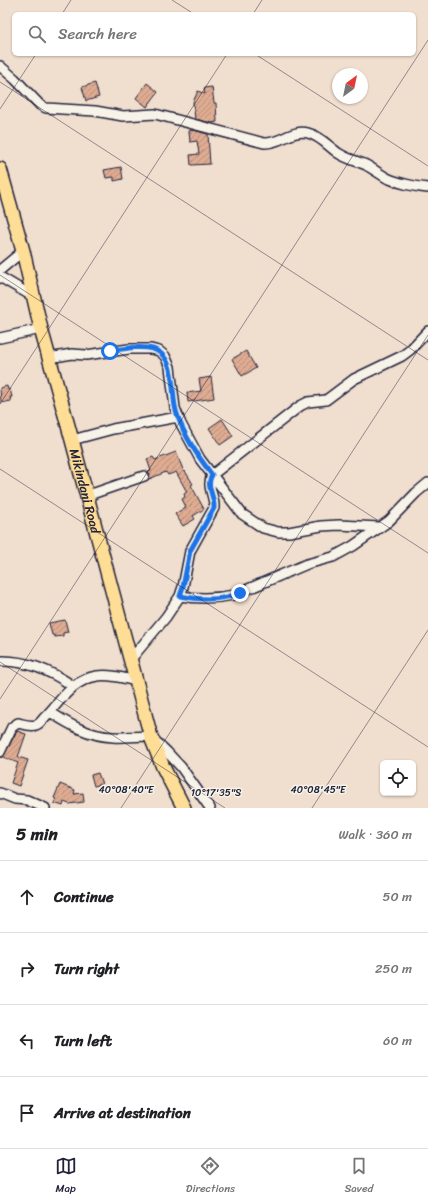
<!DOCTYPE html>
<meta charset="utf-8">
<style>
:root{--surface:#fff;--page:#f6f6f6;--text:#202124;--muted:#757577;--line:#e0e0e0;--accent:#22223b}
body{margin:0;font-family:Sriracha,sans-serif;background:var(--page);color:var(--text)}
.controls{position:absolute;right:12px;bottom:12px;display:grid;overflow:hidden;border-radius:6px;box-shadow:0 1px 3px #0004}
.controls button{width:36px;height:36px;display:grid;place-items:center;padding:0;border:0;border-bottom:1px solid var(--line);background:var(--surface);color:var(--text);font:20px sans-serif}
.compass{position:absolute;left:332px;top:68px;width:36px;height:36px;border-radius:50%;background:var(--surface);box-shadow:0 1px 3px #0004;rotate:33deg}
.stop{position:absolute;width:12px;height:12px;margin:-9px;border:3px solid #1a73e8;border-radius:50%;background:#fff}
.stop.end{background:#1a73e8;border-color:#fff;box-shadow:0 1px 4px #0008}
.list{margin:0;padding:0;list-style:none}
h2{display:flex;justify-content:space-between;align-items:center;height:52px;margin:0;padding:0 16px;font-size:17px}
h2 small{font-size:13px;font-weight:400;color:var(--muted)}
.list li{display:grid;grid-template-columns:26px 1fr auto;gap:12px;align-items:center;box-sizing:border-box;height:72px;padding:0 16px;border-top:1px solid var(--line)}
.list b{display:block;font-size:15px;white-space:nowrap}
.list em{font-size:13px;font-style:normal;color:var(--muted)}
.icon{flex:none;width:22px;height:22px;fill:none;stroke:currentColor;stroke-width:2;stroke-linecap:round;stroke-linejoin:round}
.map{position:relative;flex:none;width:428px;height:808px;overflow:hidden}
.search{position:absolute;background:var(--surface);box-shadow:0 1px 3px #0004;left:12px;right:12px;top:12px;height:44px;display:flex;align-items:center;gap:10px;box-sizing:border-box;padding:0 14px;border-radius:6px;color:var(--muted);font-size:15px}
.sheet{height:340px;background:var(--surface)}
nav{display:flex;justify-content:space-around;align-items:center;box-sizing:border-box;height:56px;border-top:1px solid var(--line);background:var(--surface);font-size:11px;color:var(--muted)}
nav a{display:grid;justify-items:center;gap:2px}
nav .on{color:var(--accent)}
.map>svg:first-child{display:block}
</style>
<div class="map">
<svg width="428" height="808" viewBox="0 0 428 808">
<defs>
<pattern id="building-hatch" width="6" height="6" patternUnits="userSpaceOnUse"><rect width="6" height="6" fill="#dfac92"/><path d="M-1 1l2-2M0 6l6-6M5 7l2-2" fill="none" stroke="#b48c78"/></pattern>
</defs>
<rect width="100%" height="100%" fill="#f0dece"/>
<filter id="ink" filterUnits="userSpaceOnUse"><feTurbulence type="fractalNoise" baseFrequency=".025" numOctaves="2"/><feDisplacementMap in="SourceGraphic" scale="8" xChannelSelector="R" yChannelSelector="G"/><feConvolveMatrix kernelMatrix="1 2 1 2 8 2 1 2 1" color-interpolation-filters="sRGB"/></filter>
<g filter="url(#ink)">
<!-- building -->
<path fill="url(#building-hatch)" stroke="#22223b" d="M95 83 99 97 86 101 82 87Z
M147 83 158 92 147 107 136 98Z
M212 87 214 103H216L217 122 212 123 195 119 193 102 198 91 205 94 204 88Z
M193 130 208 134 210 164 191 165 190 155 199 154 197 141 190 142 189 131Z
M121 167 123 179 114 181V177L106 178 104 170Z
M246 351 256 368 242 376 232 359Z
M211 377 214 398 188 402 187 393 201 391 199 379Z
M7 386 8 390 10 389 12 397H10L11 401 1 403 0 388Z
M222 419 233 436 220 445 209 428Z
M176 452 184 472 185 471 193 484 191 485 204 509 193 516 195 519 183 526 175 514 186 507 182 499 185 497 184 494 187 492 176 472 168 475 166 472 149 479 150 474 148 472 151 471 147 459 153 457 155 460Z
M65 620 68 632 63 633V636L55 637 54 635H52L49 623Z
M17 731 26 734 18 757 28 760 19 786 11 783 18 763 3 757Z
M98 773 102 784 94 786 91 775Z
M60 784 75 790 74 794 83 793 84 802 69 804 64 802 63 806 54 803 56 799 54 798Z"/>
<g fill="none" stroke-linecap="round" stroke-linejoin="round">
<defs>
<path id="minor" d="M0 66 15 79 40 105 46 108 95 111 123 116 155 114 264 143C280 144 292 129 308 133 320 136 328 146 338 153 347 159 357 161 366 165 373 169 380 174 387 178 398 183 416 187 428 188
M0 270 23 251
M0 277 34 297
M0 338 41 329
M49 358 72 354 86 355 129 349H151L159 351 165 356 170 367 175 408 181 424 200 459 242 514 263 528 278 532H289L321 526 339 525 379 527
M72 440 113 429 178 417
M86 496 144 476
M180 596C198 599 215 599 234 595L307 564 333 557 353 546 389 521 416 493 428 483
M131 659 166 617 180 596 183 587 190 551 214 508C215 496 206 487 212 475L300 406 308 402 326 400 354 379 402 356 410 350 428 331
M0 661C27 660 51 671 73 686
M50 712C70 725 89 736 113 737 126 738 139 735 151 737L167 752 181 767 210 808
M0 752 12 727 18 723C23 724 30 727 36 725 40 724 42 720 45 717 61 701 72 680 97 676 110 674 123 678 136 681
M0 793 15 799 27 800 45 808"/>
<g id="highway">
<path id="s1" d="M0 169 23 251 41 329 72 440 151 737 163 767 184 808"/>
</g>
</defs>
<!-- minor casing -->
<use href="#minor" stroke="#22223b" stroke-width="12"/>
<!-- highway casing -->
<use href="#highway" stroke="#22223b" stroke-width="16"/>
<!-- minor -->
<use href="#minor" stroke="#f7f3e8" stroke-width="9"/>
<!-- highway -->
<use href="#highway" stroke="#fedd96" stroke-width="13"/>
</g>
</g>
<g fill="none" stroke-linecap="round" stroke-linejoin="round" filter="url(#ink)">
<!-- route -->
<path stroke="#1a73e8" stroke-width="5" d="M110 351C141 346 168 340 172 380 174 391 173 403 177 414 184 436 198 456 212 475 205 486 215 496 214 508L190 551 183 587 180 596C200 600 221 601 240 593"/>
</g>
<!-- ticks -->
<path fill="none" stroke="#22223b" stroke-width="1" stroke-opacity="0.45" d="M172 0 194 14M62 14 71 0M253 14 262 0M255 54 428 166M0 82 428 360M0 109 36 54M0 275 428 553M0 404 227 54M0 469 428 747M0 662 225 808M0 699 428 40M121 808 428 335M312 808 428 630"/>
<g text-anchor="middle" stroke-width="3" stroke-linejoin="round" paint-order="stroke">
<!-- street labels -->
<g font-size="13" fill="#22223b" stroke="#f7f3e8">
<text dy="5" stroke="none"><textPath href="#s1" startOffset="333">Mikindani Road</textPath></text>
</g>
</g>
<g font-size="10" text-anchor="middle" fill="#22223b" stroke="#f7f3e8" stroke-width="3" stroke-linejoin="round" paint-order="stroke">
<text x="126" y="793">40°08'40"E</text>
<text x="318" y="793">40°08'45"E</text>
<text x="216" y="796">10°17'35"S</text>
</g>
</svg>
<div class="controls">
<button><svg class="icon" aria-label="locate" viewBox="0 0 24 24"><circle cx="12" cy="12" r="6"/><path d="M12 2v4M12 18v4M2 12h4M18 12h4"/></svg></button>
</div>
<svg class="compass" viewBox="-18 -18 36 36"><path d="M0-13l5 13h-10z" fill="#e53935"/><path d="M0 13l5-13h-10z" fill="#757577"/></svg>
<div class="stop" style="left:110px;top:351px"></div>
<div class="stop end" style="left:240px;top:593px"></div>
<div class="search"><svg class="icon" aria-label="search" viewBox="0 0 24 24"><circle cx="10" cy="10" r="6"/><path d="M15 15l6 6"/></svg>Search here</div>
</div>
<section class="sheet">
<h2>5 min<small>Walk · 360 m</small></h2>
<ul class="list">
<li><svg class="icon" aria-label="ahead" viewBox="0 0 24 24"><path d="M12 20V5M6 11l6-6 6 6"/></svg><div><b>Continue</b></div><em>50 m</em></li>
<li><svg class="icon" aria-label="right" viewBox="0 0 24 24"><path d="M7 20v-9h11M14 6l5 5-5 5"/></svg><div><b>Turn right</b></div><em>250 m</em></li>
<li><svg class="icon" aria-label="left" viewBox="0 0 24 24"><path d="M17 20v-9H6M10 6l-5 5 5 5"/></svg><div><b>Turn left</b></div><em>60 m</em></li>
<li><svg class="icon" aria-label="arrive" viewBox="0 0 24 24"><path d="M6 21V4h12l-3 4 3 4H6"/></svg><div><b>Arrive at destination</b></div></li>
</ul>
</section>
<nav>
<a class="on"><svg class="icon" aria-label="map" viewBox="0 0 24 24"><path d="M3 6l6-2 6 2 6-2v14l-6 2-6-2-6 2zM9 4v14M15 6v14"/></svg>Map</a>
<a><svg class="icon" aria-label="directions" viewBox="0 0 24 24"><path d="M12 3l9 9-9 9-9-9zM9 14v-3h6M13 9l2 2-2 2"/></svg>Directions</a>
<a><svg class="icon" aria-label="saved" viewBox="0 0 24 24"><path d="M7 4h10v16l-5-4-5 4z"/></svg>Saved</a>
</nav>
